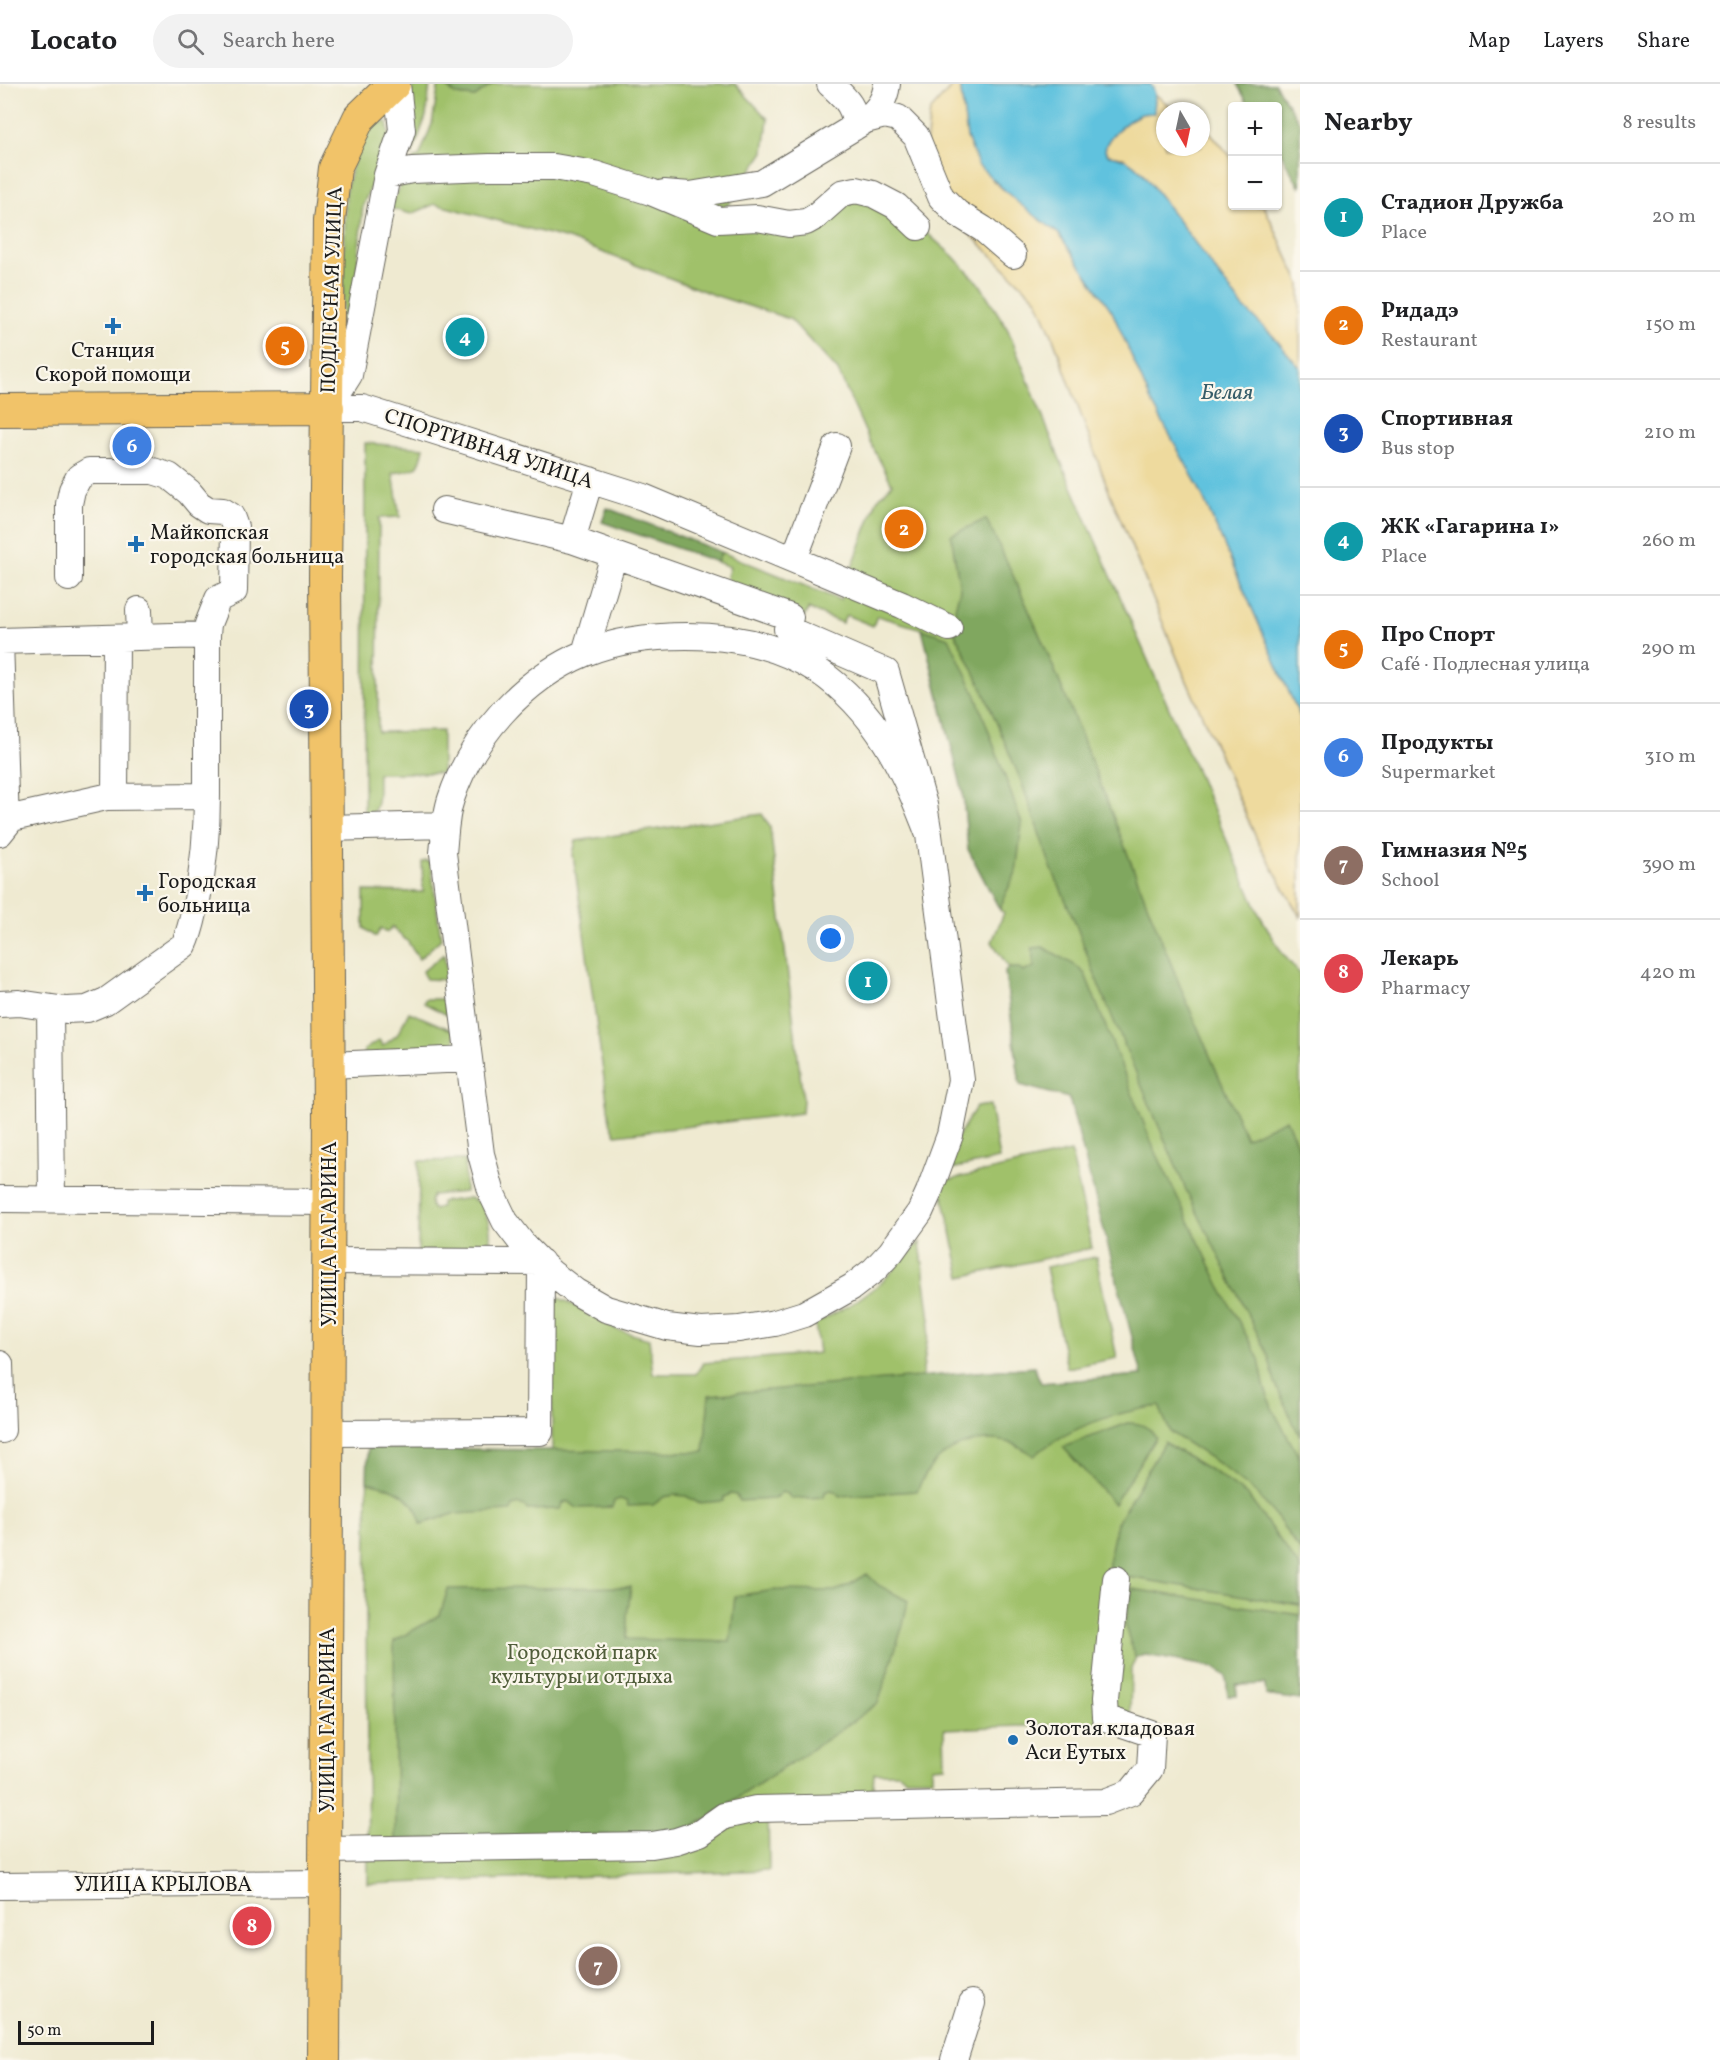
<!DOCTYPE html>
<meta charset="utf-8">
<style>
:root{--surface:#fff;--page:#f2f2f2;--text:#202124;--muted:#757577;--line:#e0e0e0;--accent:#1f6fb2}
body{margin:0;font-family:Vollkorn,serif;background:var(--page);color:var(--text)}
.controls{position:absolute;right:18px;top:18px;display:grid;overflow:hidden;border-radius:6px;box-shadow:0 2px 4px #0004}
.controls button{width:54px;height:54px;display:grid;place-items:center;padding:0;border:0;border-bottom:2px solid var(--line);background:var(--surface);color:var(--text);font:30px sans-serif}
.compass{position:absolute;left:1156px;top:18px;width:54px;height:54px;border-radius:50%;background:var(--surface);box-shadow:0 2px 4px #0004;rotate:171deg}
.scale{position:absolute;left:18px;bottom:15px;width:136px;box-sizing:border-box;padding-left:6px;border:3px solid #1c1c1c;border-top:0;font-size:16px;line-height:21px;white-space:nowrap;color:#1c1c1c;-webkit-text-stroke:4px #fbf7ec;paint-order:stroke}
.you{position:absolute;left:831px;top:855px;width:21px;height:21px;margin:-15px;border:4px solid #fff;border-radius:50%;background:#1a73e8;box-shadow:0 0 0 9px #1a73e833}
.badge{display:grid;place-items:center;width:39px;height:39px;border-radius:50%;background:var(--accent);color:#fff;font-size:20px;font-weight:700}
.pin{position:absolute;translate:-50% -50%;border:3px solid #fff;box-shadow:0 2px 6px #0006}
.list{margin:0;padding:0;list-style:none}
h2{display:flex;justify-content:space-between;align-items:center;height:78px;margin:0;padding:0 24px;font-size:26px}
h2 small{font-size:20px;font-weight:400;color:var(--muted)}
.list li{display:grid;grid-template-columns:39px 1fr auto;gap:18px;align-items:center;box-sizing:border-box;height:108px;padding:0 24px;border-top:2px solid var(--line)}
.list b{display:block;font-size:22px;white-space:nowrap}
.list p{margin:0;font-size:20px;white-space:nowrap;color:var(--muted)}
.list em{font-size:20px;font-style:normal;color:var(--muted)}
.icon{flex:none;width:33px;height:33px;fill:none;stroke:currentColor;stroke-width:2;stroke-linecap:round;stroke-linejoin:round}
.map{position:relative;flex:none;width:1300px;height:1976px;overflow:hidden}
header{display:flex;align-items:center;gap:36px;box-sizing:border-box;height:84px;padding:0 30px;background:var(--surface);border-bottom:2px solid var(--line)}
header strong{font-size:28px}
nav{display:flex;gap:33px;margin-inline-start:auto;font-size:21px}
.search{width:420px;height:54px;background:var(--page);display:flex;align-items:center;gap:15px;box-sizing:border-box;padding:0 21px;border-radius:33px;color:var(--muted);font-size:22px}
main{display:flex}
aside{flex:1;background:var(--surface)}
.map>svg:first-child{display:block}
</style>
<header>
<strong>Locato</strong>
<div class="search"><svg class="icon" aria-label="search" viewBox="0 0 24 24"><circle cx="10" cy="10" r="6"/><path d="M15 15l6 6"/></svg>Search here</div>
<nav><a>Map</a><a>Layers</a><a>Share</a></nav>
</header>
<main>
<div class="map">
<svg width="1300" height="1976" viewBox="0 0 1300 1976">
<rect width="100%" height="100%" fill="#fbf7ec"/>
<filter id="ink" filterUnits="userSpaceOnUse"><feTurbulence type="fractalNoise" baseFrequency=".0167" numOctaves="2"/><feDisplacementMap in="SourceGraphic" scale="12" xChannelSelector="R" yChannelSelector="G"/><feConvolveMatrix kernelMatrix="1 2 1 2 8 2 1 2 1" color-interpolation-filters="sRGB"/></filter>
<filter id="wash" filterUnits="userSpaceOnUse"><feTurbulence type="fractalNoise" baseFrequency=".008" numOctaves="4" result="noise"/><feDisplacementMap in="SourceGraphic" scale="24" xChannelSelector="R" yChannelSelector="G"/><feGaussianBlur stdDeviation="1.35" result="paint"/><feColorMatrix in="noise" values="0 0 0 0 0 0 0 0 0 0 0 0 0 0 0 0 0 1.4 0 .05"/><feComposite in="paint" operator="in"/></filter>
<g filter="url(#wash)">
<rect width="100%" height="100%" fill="#efead1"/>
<!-- green -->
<path fill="#a0c16a" stroke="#5e6e43" stroke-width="1.5" d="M415 0H430L426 32 412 71C404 60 406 10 415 0Z
M439 0H448L447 3 456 11 475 13 493 0H735L768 35 764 68 718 136 789 140 842 109 896 122 953 172 981 202 1008 246 1058 371 1259 830 1282 869 1300 890V1616L1266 1611 1265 1600 1236 1601 1237 1612H1228L1226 1592 1213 1583 1146 1571 1136 1573 1131 1585 1130 1635 1105 1639 944 1645 945 1682 932 1683V1694H905L899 1689H874L872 1719 768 1720 769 1786 368 1800 366 1521 368 1364 552 1366V1215L559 1214 566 1217 618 1246 649 1255 653 1290H696L703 1279 819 1269 815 1240 853 1219 881 1199 920 1158 930 1236 922 1293 1034 1283 1041 1299 1143 1291 1069 1014 1020 1001 1005 888 1009 884 992 858 1004 829 1000 826 968 765 963 709 922 545 877 532 873 542 846 531 842 539 808 525 805 532 729 501 727 492 730 483 717 478 721 468 840 516 877 416 892 400 869 356 838 287 790 235 714 211 568 155 435 120 411 130 390 124 414 74 419 73 432 40Z
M387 38 390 58 363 121 352 238H342L346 105 358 62 375 39Z
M365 359 424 364C419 388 416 385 393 389L400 433 379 434 378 648 442 647V689H378C377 708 382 725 364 737Z
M762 730 770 743 803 1015 802 1029 616 1051 610 1038 573 770 576 757Z
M426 777 429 778 431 781 441 855 419 875 408 858 392 843 387 848 381 844 376 853 364 844V807L423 808 422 778Z
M444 870 448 896 426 895 422 888Z
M425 915H450L453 934 424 919Z
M409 928 454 947 455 962 442 972 365 974 364 966 379 956 383 962 397 951Z
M990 1021 999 1075 942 1087 953 1060 976 1023Z
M1071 1068 1092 1164 961 1193 940 1098Z
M465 1076V1108L433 1111C429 1117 429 1121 434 1126L441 1123V1118L470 1114 478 1118 480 1116C487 1132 494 1148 488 1165L418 1168 419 1077Z
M1096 1173 1117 1274 1067 1284 1046 1183Z"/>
<!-- forest -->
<path fill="#80a75e" stroke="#4e623d" stroke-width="1.5" d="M448 0H492L475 13 456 11 447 3Z
M1237 0H1275L1300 39V104L1278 64V22H1249Z
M607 424 721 468 717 478 602 438Z
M986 435C1062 587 1116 747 1181 904 1202 955 1224 1004 1246 1054L1286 1035 1300 1067V1353L1275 1299 1268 1271 1186 1106 1099 902 1075 838 1051 783 1021 697 982 604 954 547 955 525 960 505 951 451Z
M922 545 949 554 976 612 1022 740 1016 789 1005 811 1000 826 968 765 963 709Z
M1043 863 1075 881 1085 890 1152 1060 1223 1208 1259 1275 1264 1301 1272 1324 1300 1375V1467L1278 1435 1258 1411 1221 1381 1170 1348 1159 1322C1116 1328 1068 1343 1034 1372 1028 1368 1021 1363 1014 1360 983 1349 942 1362 926 1390 922 1395 920 1401 917 1407L840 1412 837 1408 831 1406 825 1408 824 1413 791 1415 788 1410 782 1408 774 1415 739 1417 736 1411 731 1410 724 1413 723 1417 698 1419 686 1412 675 1411 664 1413 653 1421 628 1422 626 1417 620 1415 614 1417 612 1423 577 1424 568 1417 562 1420 560 1425 527 1426 525 1422 519 1420 513 1422 511 1427 454 1430 421 1440C415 1411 393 1403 367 1398L368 1364 704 1368 709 1311 1034 1283 1041 1299 1142 1291 1069 1014 1020 1001 1005 887 1009 884H1019L1023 888 1034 883 1032 864Z
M1128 1339C1141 1339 1148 1342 1156 1353L1114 1420 1063 1363Z
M1164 1358 1220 1392 1248 1412 1300 1484V1521L1109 1490V1474L1117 1439Z
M867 1490 878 1501 908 1517 903 1541 878 1619 832 1652 684 1749 396 1756 394 1557 440 1531 448 1505 631 1503 627 1532V1555L730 1558 735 1512 775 1506 835 1507 849 1501Z
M1132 1505 1300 1531V1616L1266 1611 1265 1600 1236 1601 1237 1612H1228L1226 1592 1213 1583 1146 1571 1135 1573 1125 1542Z"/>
<!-- sand -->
<path fill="#eeda9e" stroke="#857b5d" stroke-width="1.5" d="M954 0H960L967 53 994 98 1059 150 1112 227 1150 315 1198 402 1300 633V833L1258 758 1182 586 1108 405 1052 251 1037 216 970 150 935 126 914 79 926 62 930 27Z
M1155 10 1176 27H1165V63H1201V42L1209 47 1232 74V122H1264L1300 200V284L1273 252 1242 222 1142 88 1122 73 1108 71 1105 67C1105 53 1127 37 1139 31 1143 29 1149 29 1154 29Z"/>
<!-- water -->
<path fill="#60c2de" stroke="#3e6f7d" stroke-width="1.5" d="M960 0H1150C1158 8 1154 19 1154 29 1149 29 1143 29 1139 31 1127 37 1105 53 1105 67L1108 71C1123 73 1131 78 1142 88L1242 222 1273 252 1300 284V633L1198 402 1150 315 1112 227 1059 150 1016 117 978 81 967 53Z"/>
</g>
<g filter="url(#ink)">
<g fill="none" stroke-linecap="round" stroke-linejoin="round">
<defs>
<path id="minor" d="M830 0C843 12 859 25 853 44
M866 36C878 25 885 17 887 0
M387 91 412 86 490 83H554L594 90 651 108 718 136 757 134 789 140 806 138 815 133 842 109 856 106 873 110 896 122 918 143
M664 109 690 111 762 99 866 36 885 31 898 34 916 52 941 113 957 129 983 145 1013 171
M328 324H362L643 413 902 521 949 544
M328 324 349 291 387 91 402 46 397 0
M444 426 572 456 790 533 787 545 886 588 924 721 929 751 961 996 950 1051 929 1108 920 1128 891 1168 874 1186 852 1203 804 1230 775 1239 739 1245 701 1247 667 1243 606 1225 576 1208 550 1188 525 1163 505 1137 492 1110 481 1070 443 769C445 751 445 732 451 715 472 652 523 595 585 569 617 556 653 552 687 552 732 552 778 561 817 586 877 627 904 685 929 751
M572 456 590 396
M794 475 837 362
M139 526 140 553
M0 557 207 551
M0 557 6 741
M585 569 614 471
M115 713 116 554
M327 744 445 741
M0 749 12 734 106 713 207 712V551L208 540 218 515 234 507 235 443 231 432 223 427 208 426 199 420 189 408 169 392 153 387H89L79 393 72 406 69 420V494
M0 920 19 919 66 926 87 925 106 917 184 861C191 847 193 832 197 816 204 781 207 747 207 712
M50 924 52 1115
M329 981 469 975
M0 1115 329 1118
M0 1280 2 1346
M328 1349 540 1348 541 1178 328 1177
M327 1766 652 1761 676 1757 700 1749 724 1732 756 1725 1105 1718 1131 1708 1150 1685 1152 1650 1105 1634 1104 1617 1116 1495
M0 1802 326 1799
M954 1976 972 1919"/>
<path id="major" d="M0 326 328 324
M324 1976 329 1031 325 494 329 137 335 84 359 34 394 0"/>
</defs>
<!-- minor casing -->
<use href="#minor" stroke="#66645b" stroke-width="28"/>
<!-- major casing -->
<use href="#major" stroke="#66645b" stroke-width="34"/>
<!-- minor -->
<use href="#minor" stroke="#fff" stroke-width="26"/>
<!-- major -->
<use href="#major" stroke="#f1c369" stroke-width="32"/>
</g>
</g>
<!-- markers -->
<g fill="#1f6fb2" stroke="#fbf7ec" stroke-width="2">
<path d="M110 233h6v6h6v6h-6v6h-6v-6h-6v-6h6z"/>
<path d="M133 451h6v6h6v6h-6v6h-6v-6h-6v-6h6z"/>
<path d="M142 800h6v6h6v6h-6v6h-6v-6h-6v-6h6z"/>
<circle cx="1013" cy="1656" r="6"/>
</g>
<g text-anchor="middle" stroke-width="4.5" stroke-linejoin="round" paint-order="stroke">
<!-- street labels -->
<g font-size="21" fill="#1c1c1c" stroke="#fbf7ec">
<text transform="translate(331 206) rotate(-88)" y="7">ПОДЛЕСНАЯ УЛИЦА</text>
<text transform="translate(489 364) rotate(18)" y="7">СПОРТИВНАЯ УЛИЦА</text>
<text transform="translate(329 1150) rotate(-90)" y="7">УЛИЦА ГАГАРИНА</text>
<text transform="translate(327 1636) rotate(-90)" y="7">УЛИЦА ГАГАРИНА</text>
<text x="163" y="1807">УЛИЦА КРЫЛОВА</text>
</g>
<!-- poi labels -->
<g font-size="21" fill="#1c1c1c" stroke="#fbf7ec" text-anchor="start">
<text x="113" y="273" text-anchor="middle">Станция<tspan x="113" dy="24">Скорой помощи</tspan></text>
<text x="150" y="455">Майкопская<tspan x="150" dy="24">городская больница</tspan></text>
<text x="158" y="804">Городская<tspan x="158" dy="24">больница</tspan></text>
<text x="1025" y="1651">Золотая кладовая<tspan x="1025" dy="24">Аси Еутых</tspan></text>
</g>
<!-- park labels -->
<g font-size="21" fill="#515e3b" stroke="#fbf7ec">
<text x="582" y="1575">Городской парк<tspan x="582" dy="24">культуры и отдыха</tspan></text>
</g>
<!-- water labels -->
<g font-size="22" font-style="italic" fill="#375e6a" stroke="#fbf7ec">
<text x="1227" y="315">Белая</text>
</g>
</g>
</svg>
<div class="controls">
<button>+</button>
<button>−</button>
</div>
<svg class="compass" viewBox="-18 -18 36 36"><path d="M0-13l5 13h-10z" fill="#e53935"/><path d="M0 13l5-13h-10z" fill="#757577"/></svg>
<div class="scale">50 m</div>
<div class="you"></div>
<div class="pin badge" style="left:868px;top:897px;background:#0f9aa8">1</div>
<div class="pin badge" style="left:904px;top:445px;background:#e8710a">2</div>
<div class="pin badge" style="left:309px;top:625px;background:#1a4fb4">3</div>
<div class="pin badge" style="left:465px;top:253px;background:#0f9aa8">4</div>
<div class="pin badge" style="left:285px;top:262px;background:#e8710a">5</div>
<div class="pin badge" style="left:132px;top:362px;background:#3f7fe0">6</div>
<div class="pin badge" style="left:598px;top:1882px;background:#8d6e63">7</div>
<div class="pin badge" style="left:252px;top:1842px;background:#e0444e">8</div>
</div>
<aside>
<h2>Nearby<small>8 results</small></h2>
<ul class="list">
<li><span class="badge" style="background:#0f9aa8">1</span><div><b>Стадион Дружба</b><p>Place</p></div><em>20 m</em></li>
<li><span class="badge" style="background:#e8710a">2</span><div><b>Ридадэ</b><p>Restaurant</p></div><em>150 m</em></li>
<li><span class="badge" style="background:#1a4fb4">3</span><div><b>Спортивная</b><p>Bus stop</p></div><em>210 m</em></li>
<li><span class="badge" style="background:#0f9aa8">4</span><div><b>ЖК «Гагарина 1»</b><p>Place</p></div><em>260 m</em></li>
<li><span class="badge" style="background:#e8710a">5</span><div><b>Про Спорт</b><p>Café · Подлесная улица</p></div><em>290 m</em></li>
<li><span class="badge" style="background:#3f7fe0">6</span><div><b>Продукты</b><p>Supermarket</p></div><em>310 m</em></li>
<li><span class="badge" style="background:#8d6e63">7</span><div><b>Гимназия №5</b><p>School</p></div><em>390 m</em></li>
<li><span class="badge" style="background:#e0444e">8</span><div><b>Лекарь</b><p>Pharmacy</p></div><em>420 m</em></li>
</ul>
</aside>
</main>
